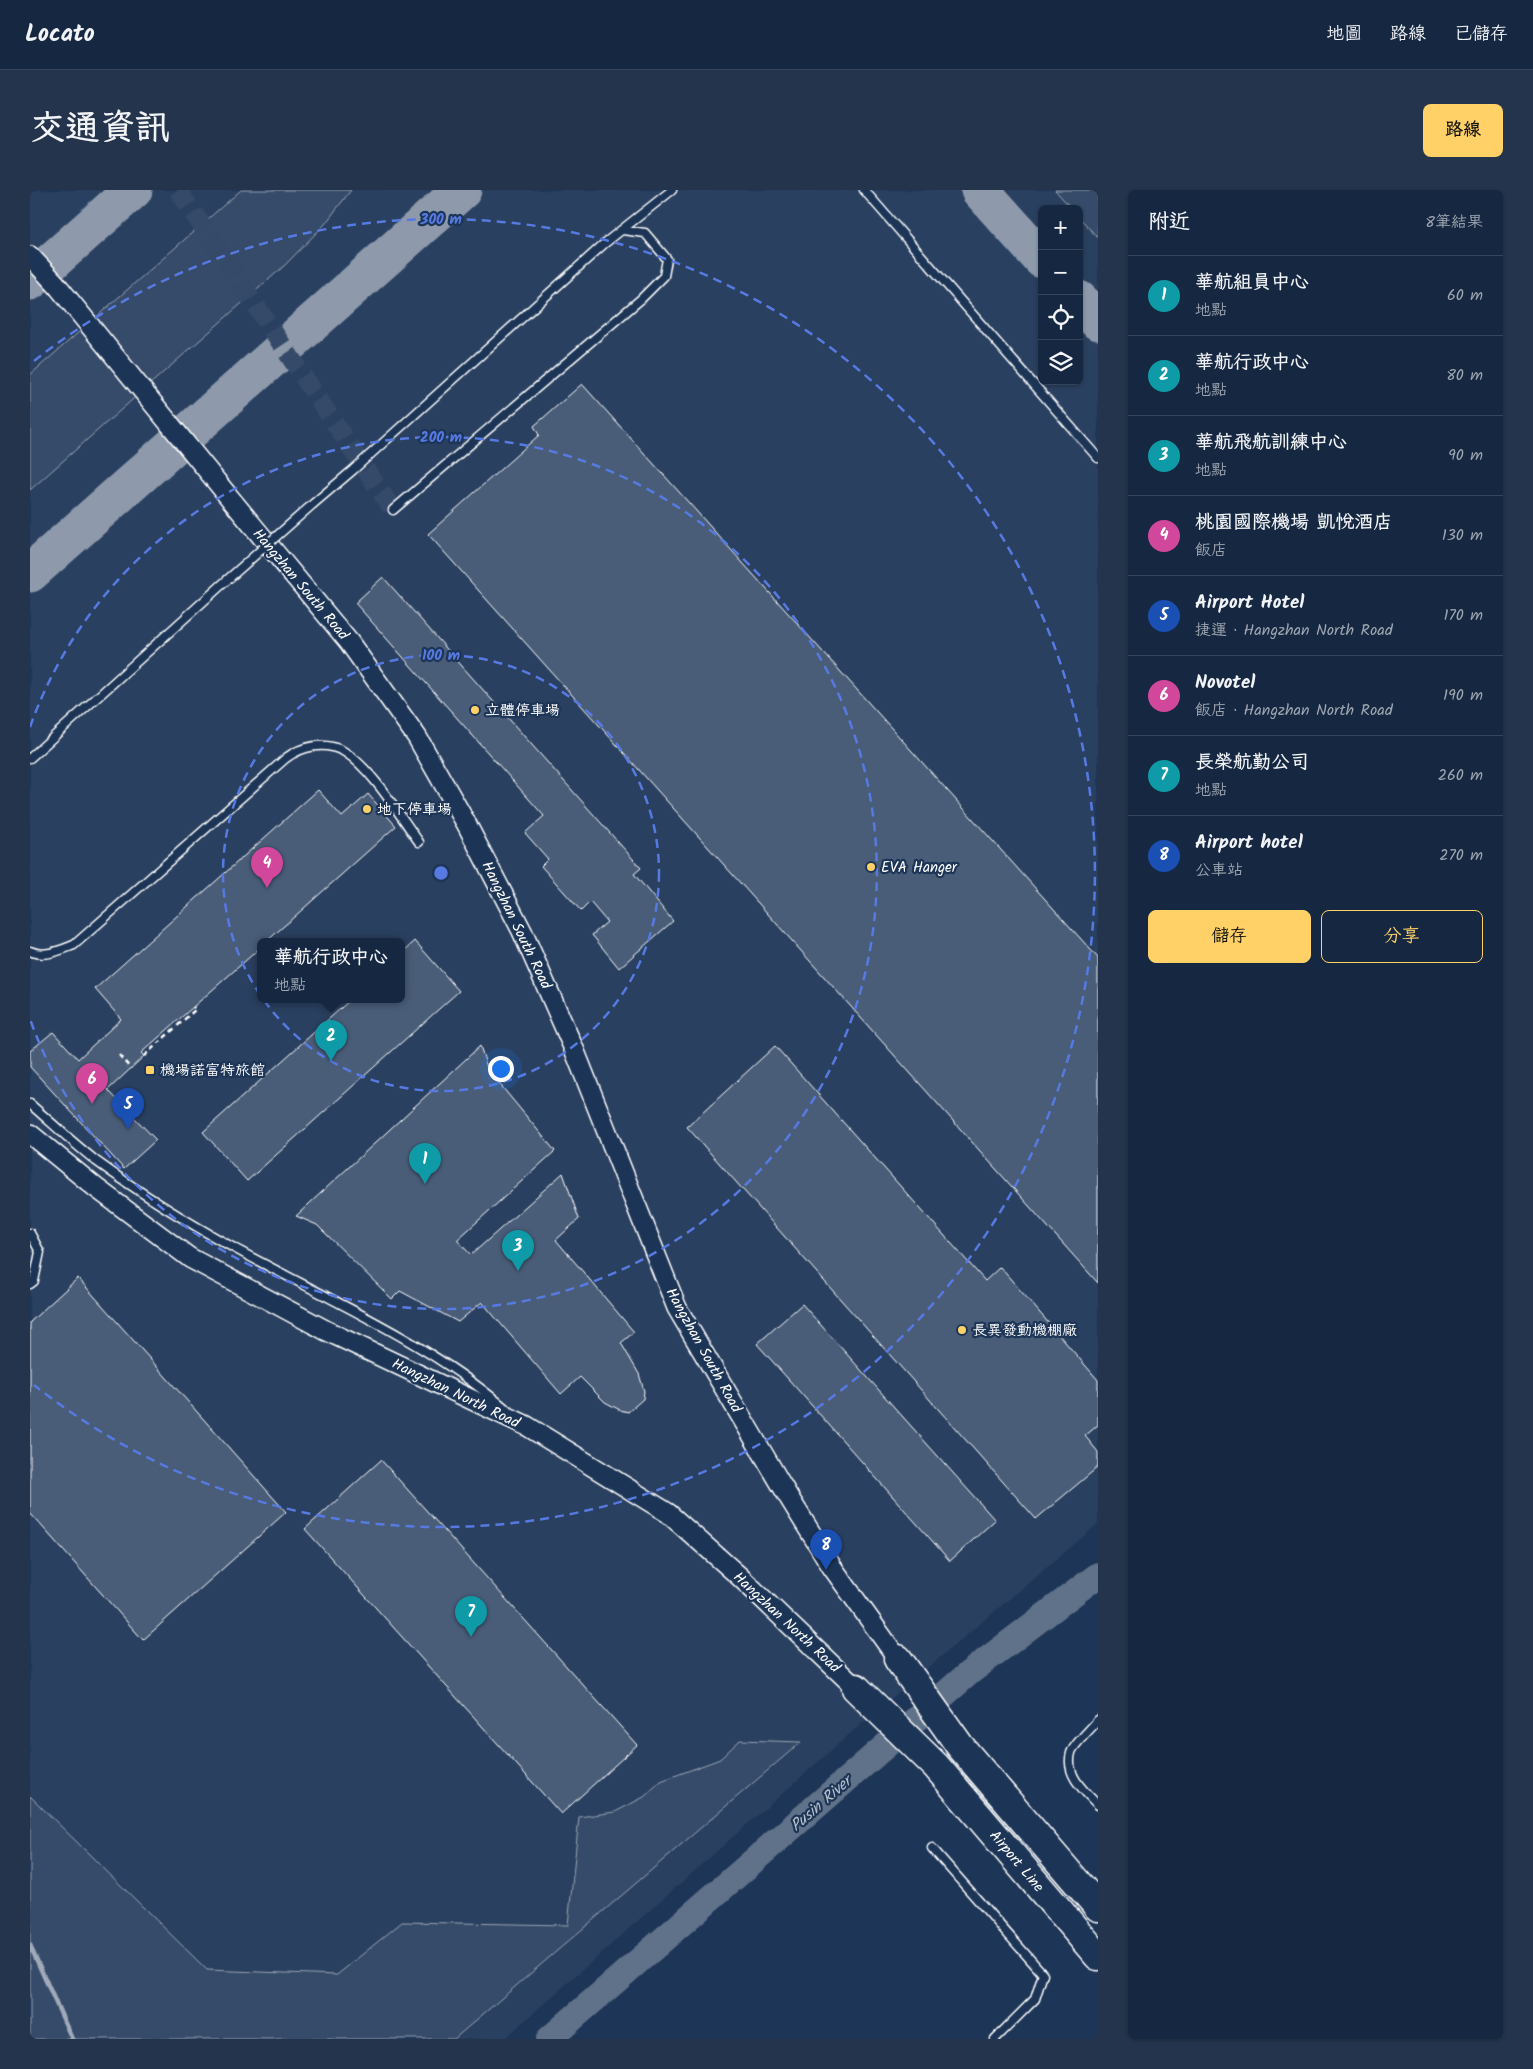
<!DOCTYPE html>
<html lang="zh-TW">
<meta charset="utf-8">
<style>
:root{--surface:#162841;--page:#23344c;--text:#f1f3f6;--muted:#9ea6b1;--line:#35445a;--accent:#ffd166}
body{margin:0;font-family:Kalam,"LXGW WenKai TC",sans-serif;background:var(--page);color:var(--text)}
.controls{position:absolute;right:15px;top:15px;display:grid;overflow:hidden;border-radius:8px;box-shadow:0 1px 4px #0004}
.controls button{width:45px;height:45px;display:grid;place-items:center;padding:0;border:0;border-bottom:1px solid var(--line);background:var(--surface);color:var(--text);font:25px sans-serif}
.you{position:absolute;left:470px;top:878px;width:18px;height:18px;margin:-12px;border:4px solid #fff;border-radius:50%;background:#1a73e8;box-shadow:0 0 0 8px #1a73e833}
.badge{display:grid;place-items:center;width:32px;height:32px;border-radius:50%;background:var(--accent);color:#fff;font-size:16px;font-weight:700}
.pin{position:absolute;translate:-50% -41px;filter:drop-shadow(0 1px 2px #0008)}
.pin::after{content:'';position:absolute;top:26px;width:18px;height:15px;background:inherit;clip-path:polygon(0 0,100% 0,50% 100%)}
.popup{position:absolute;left:227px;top:748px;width:148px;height:65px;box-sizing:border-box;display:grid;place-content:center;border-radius:8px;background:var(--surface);filter:drop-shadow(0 1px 4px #0005);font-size:16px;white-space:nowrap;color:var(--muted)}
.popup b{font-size:19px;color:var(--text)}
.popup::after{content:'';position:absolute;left:50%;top:100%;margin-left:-10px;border:10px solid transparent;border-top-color:var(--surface)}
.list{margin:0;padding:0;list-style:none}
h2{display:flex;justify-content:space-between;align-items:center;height:65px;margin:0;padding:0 20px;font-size:21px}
h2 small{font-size:16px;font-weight:400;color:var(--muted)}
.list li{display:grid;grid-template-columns:32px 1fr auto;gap:15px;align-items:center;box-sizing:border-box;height:80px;padding:0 20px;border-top:1px solid var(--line)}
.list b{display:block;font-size:19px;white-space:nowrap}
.list p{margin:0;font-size:16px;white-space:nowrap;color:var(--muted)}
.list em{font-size:16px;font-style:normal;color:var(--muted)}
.actions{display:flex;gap:10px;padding:15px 20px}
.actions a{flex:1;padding:11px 0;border:1px solid var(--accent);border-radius:8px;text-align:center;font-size:18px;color:var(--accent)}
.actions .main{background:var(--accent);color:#111}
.icon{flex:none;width:28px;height:28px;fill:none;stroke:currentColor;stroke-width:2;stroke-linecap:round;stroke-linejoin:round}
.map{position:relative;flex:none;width:1068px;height:1849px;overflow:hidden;border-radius:8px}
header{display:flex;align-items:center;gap:30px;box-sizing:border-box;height:70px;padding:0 25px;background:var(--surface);border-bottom:1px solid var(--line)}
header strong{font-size:24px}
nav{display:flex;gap:28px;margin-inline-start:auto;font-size:18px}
.intro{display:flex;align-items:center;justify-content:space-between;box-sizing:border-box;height:120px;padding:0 30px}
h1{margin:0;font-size:35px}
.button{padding:12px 22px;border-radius:8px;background:var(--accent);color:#111;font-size:18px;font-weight:700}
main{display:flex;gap:30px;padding:0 30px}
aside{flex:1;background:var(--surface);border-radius:8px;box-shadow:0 1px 4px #0004}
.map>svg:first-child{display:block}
</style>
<header>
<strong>Locato</strong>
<nav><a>地圖</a><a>路線</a><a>已儲存</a></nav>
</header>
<div class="intro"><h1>交通資訊</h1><a class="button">路線</a></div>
<main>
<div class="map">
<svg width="1068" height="1849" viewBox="0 0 1068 1849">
<rect width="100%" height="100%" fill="#1d3557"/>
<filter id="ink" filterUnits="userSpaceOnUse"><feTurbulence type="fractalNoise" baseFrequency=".02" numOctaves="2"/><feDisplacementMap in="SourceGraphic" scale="10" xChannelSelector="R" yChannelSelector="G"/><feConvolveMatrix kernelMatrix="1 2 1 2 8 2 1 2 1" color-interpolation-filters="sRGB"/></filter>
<g filter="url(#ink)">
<!-- built -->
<path fill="#2a4161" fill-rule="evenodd" d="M0 0H1068V1334L822 1542 474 1849H0ZM1012 19H1049V191H1012ZM231 752H371V810H231Z"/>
<!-- green -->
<path fill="#364b69" stroke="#9aa5b4" d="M211 0H321L295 34 254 76 0 300V185Z
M1025 0H1068V48L1049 27V19H1042Z
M710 1550 771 1552 424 1849H0V1606L177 1780 307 1785 372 1732 538 1735 549 1627 585 1622 614 1607 631 1591 690 1569Z"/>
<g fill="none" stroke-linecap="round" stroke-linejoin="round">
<!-- stream -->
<path stroke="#a0aab8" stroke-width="4.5" d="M0 1755 42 1849"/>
<!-- river -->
<path stroke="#617289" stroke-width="26" d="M519 1849 939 1483 1068 1385"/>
<!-- taxiway -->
<path stroke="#8e9aab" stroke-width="39" d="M950 0 1012 69
M0 91 103 0
M1049 110 1068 131
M0 383 432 0"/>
</g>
<!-- building -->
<path fill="#4a5d79" stroke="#fff" d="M552 194 1068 768V1093L398 344 509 245 504 236Z
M353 387 611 678 604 684 643 731 589 778 562 745 577 732 560 712 551 721 511 676 518 669 495 643 514 626 325 413Z
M288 600 312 627 338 604 366 636 236 752H231V757L111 863 114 866 78 900 126 950 94 979 0 877V861L23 842 48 869 91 829 65 799Z
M385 751 429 801 217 991 173 942 320 810H371V764Z
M450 856 458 880 525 961 427 1050 441 1065 533 983 549 1029 526 1050 604 1142 591 1153 609 1184 614 1201 613 1209 598 1222 590 1220 575 1212 550 1187 531 1204 452 1112 428 1132 370 1101 362 1109 287 1035 266 1026Z
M745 856 955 1091 970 1077 1068 1190V1235L1055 1246 1068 1262V1277L1006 1329 657 937Z
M48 1088 256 1322 113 1450 0 1323V1132Z
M772 1114 965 1330 920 1371 727 1154Z
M351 1270 607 1555 531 1624 275 1339Z"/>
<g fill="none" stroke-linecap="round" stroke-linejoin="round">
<!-- tertiary-tunnel -->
<path stroke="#344968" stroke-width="19" stroke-dasharray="19 9" stroke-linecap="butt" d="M148 0 363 320"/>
<defs>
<path id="service" d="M834 0 1068 268
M283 314 323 280 575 53 642 0
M363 320 611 109 634 86 637 69 615 43 593 40
M0 568 197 390
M0 761C14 768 31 760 44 755L256 568C272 556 295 551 313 561 341 577 370 626 389 652
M0 914C22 933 43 953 66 971 110 1003 157 1032 204 1058 295 1108 395 1150 475 1218
M0 1043 10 1062 4 1091 0 1094
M1068 1530C1062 1538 1043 1555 1041 1563 1035 1585 1054 1601 1068 1615
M902 1658 1013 1784 1005 1809 965 1849"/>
<path id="tertiary" d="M0 66 26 94 199 307 319 452 387 547 436 633 492 741 544 859 647 1118 758 1306 802 1377 868 1469
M0 944 65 997 160 1068 297 1141 497 1236 638 1323 709 1386 826 1498"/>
<path id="motorway" d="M868 1469 930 1556 1068 1717
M826 1498 906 1576 1068 1766"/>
</defs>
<!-- service casing -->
<use href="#service" stroke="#fff" stroke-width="11"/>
<!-- tertiary casing -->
<use href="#tertiary" stroke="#fff" stroke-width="22"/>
<!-- motorway casing -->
<use href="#motorway" stroke="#fff" stroke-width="31"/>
<!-- path -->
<path stroke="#fff" stroke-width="2.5" stroke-dasharray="5 4" stroke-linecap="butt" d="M89 865 101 879
M114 866 166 819 163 817"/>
<!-- service -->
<use href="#service" stroke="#1d3557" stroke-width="8"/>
<!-- tertiary -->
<use href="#tertiary" stroke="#1d3557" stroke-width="19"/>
<!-- motorway -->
<use href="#motorway" stroke="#1d3557" stroke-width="28"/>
<defs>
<path id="service-bridge" d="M197 390 283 314"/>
</defs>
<!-- service-bridge casing -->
<use href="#service-bridge" stroke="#fff" stroke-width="11" stroke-linecap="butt"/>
<!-- service-bridge -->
<use href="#service-bridge" stroke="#1d3557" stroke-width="8"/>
</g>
</g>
<!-- distance rings -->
<g fill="none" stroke="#567ae2" stroke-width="2.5" stroke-dasharray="9 6">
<circle cx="411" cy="683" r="218"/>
<path d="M0 537A436 436 0 1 1 0 829"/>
<path d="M4 171A654 654 0 1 1 4 1195"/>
</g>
<!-- markers -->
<g fill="#ffd166" stroke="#1d3557" stroke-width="2">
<circle cx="445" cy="520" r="5"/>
<circle cx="337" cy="619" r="5"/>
<circle cx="841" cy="677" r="5"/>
<rect x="115" y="875" width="10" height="10" rx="2.5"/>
<circle cx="932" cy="1140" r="5"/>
</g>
<g text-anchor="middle" stroke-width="4.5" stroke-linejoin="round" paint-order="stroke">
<!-- street labels -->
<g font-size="15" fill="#fff" stroke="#1d3557">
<text transform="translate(271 394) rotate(50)" y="5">Hangzhan South Road</text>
<text transform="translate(487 735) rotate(64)" y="5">Hangzhan South Road</text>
<text transform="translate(674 1160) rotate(61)" y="5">Hangzhan South Road</text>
<text transform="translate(426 1203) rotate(26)" y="5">Hangzhan North Road</text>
<text transform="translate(757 1432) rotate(43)" y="5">Hangzhan North Road</text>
<text transform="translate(987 1671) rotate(50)" y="5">Airport Line</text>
</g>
<!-- poi labels -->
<g font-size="15" fill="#fff" stroke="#1d3557" text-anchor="start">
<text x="455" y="525">立體停車場</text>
<text x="347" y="624">地下停車場</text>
<text x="851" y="682">EVA Hanger</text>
<text x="130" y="885">機場諾富特旅館</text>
<text x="942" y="1145">長異發動機棚廠</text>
</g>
<!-- water labels -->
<g font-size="16" font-style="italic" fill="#b8c0ca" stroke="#1d3557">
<text transform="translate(790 1613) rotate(-41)" y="6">Pusin River</text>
</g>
</g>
<circle cx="411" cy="683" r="8" fill="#567ae2" stroke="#1d3557" stroke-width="2.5"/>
<g font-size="15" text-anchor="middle" font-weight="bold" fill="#567ae2" stroke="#1d3557" stroke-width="4.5" stroke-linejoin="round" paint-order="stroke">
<text x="411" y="34">300 m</text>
<text x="411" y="252">200 m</text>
<text x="411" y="470">100 m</text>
</g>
</svg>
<div class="controls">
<button>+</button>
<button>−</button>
<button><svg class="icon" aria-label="locate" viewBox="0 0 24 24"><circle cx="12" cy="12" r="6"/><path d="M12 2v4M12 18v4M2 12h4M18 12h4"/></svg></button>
<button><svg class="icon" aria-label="layers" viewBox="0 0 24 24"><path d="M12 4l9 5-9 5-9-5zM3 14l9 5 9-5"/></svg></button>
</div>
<div class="you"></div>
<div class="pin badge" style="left:395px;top:994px;background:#0f9aa8">1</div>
<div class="pin badge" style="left:301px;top:871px;background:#0f9aa8">2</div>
<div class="popup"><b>華航行政中心</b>地點</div>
<div class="pin badge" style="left:488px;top:1081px;background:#0f9aa8">3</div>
<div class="pin badge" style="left:237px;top:698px;background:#d1479c">4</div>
<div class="pin badge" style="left:98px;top:939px;background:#1a4fb4">5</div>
<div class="pin badge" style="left:62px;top:914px;background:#d1479c">6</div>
<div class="pin badge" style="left:441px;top:1447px;background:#0f9aa8">7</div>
<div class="pin badge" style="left:796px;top:1380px;background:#1a4fb4">8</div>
</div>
<aside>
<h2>附近<small>8筆結果</small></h2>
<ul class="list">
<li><span class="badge" style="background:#0f9aa8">1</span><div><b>華航組員中心</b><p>地點</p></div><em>60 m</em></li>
<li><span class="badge" style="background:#0f9aa8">2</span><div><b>華航行政中心</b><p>地點</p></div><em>80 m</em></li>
<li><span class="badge" style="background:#0f9aa8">3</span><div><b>華航飛航訓練中心</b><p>地點</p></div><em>90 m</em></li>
<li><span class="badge" style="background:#d1479c">4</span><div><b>桃園國際機場 凱悅酒店</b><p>飯店</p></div><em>130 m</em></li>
<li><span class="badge" style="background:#1a4fb4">5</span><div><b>Airport Hotel</b><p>捷運 · Hangzhan North Road</p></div><em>170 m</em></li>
<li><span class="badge" style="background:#d1479c">6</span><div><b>Novotel</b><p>飯店 · Hangzhan North Road</p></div><em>190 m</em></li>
<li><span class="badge" style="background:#0f9aa8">7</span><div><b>長榮航勤公司</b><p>地點</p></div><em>260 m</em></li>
<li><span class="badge" style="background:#1a4fb4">8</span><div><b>Airport hotel</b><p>公車站</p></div><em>270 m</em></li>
</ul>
<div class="actions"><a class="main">儲存</a><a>分享</a></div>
</aside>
</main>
